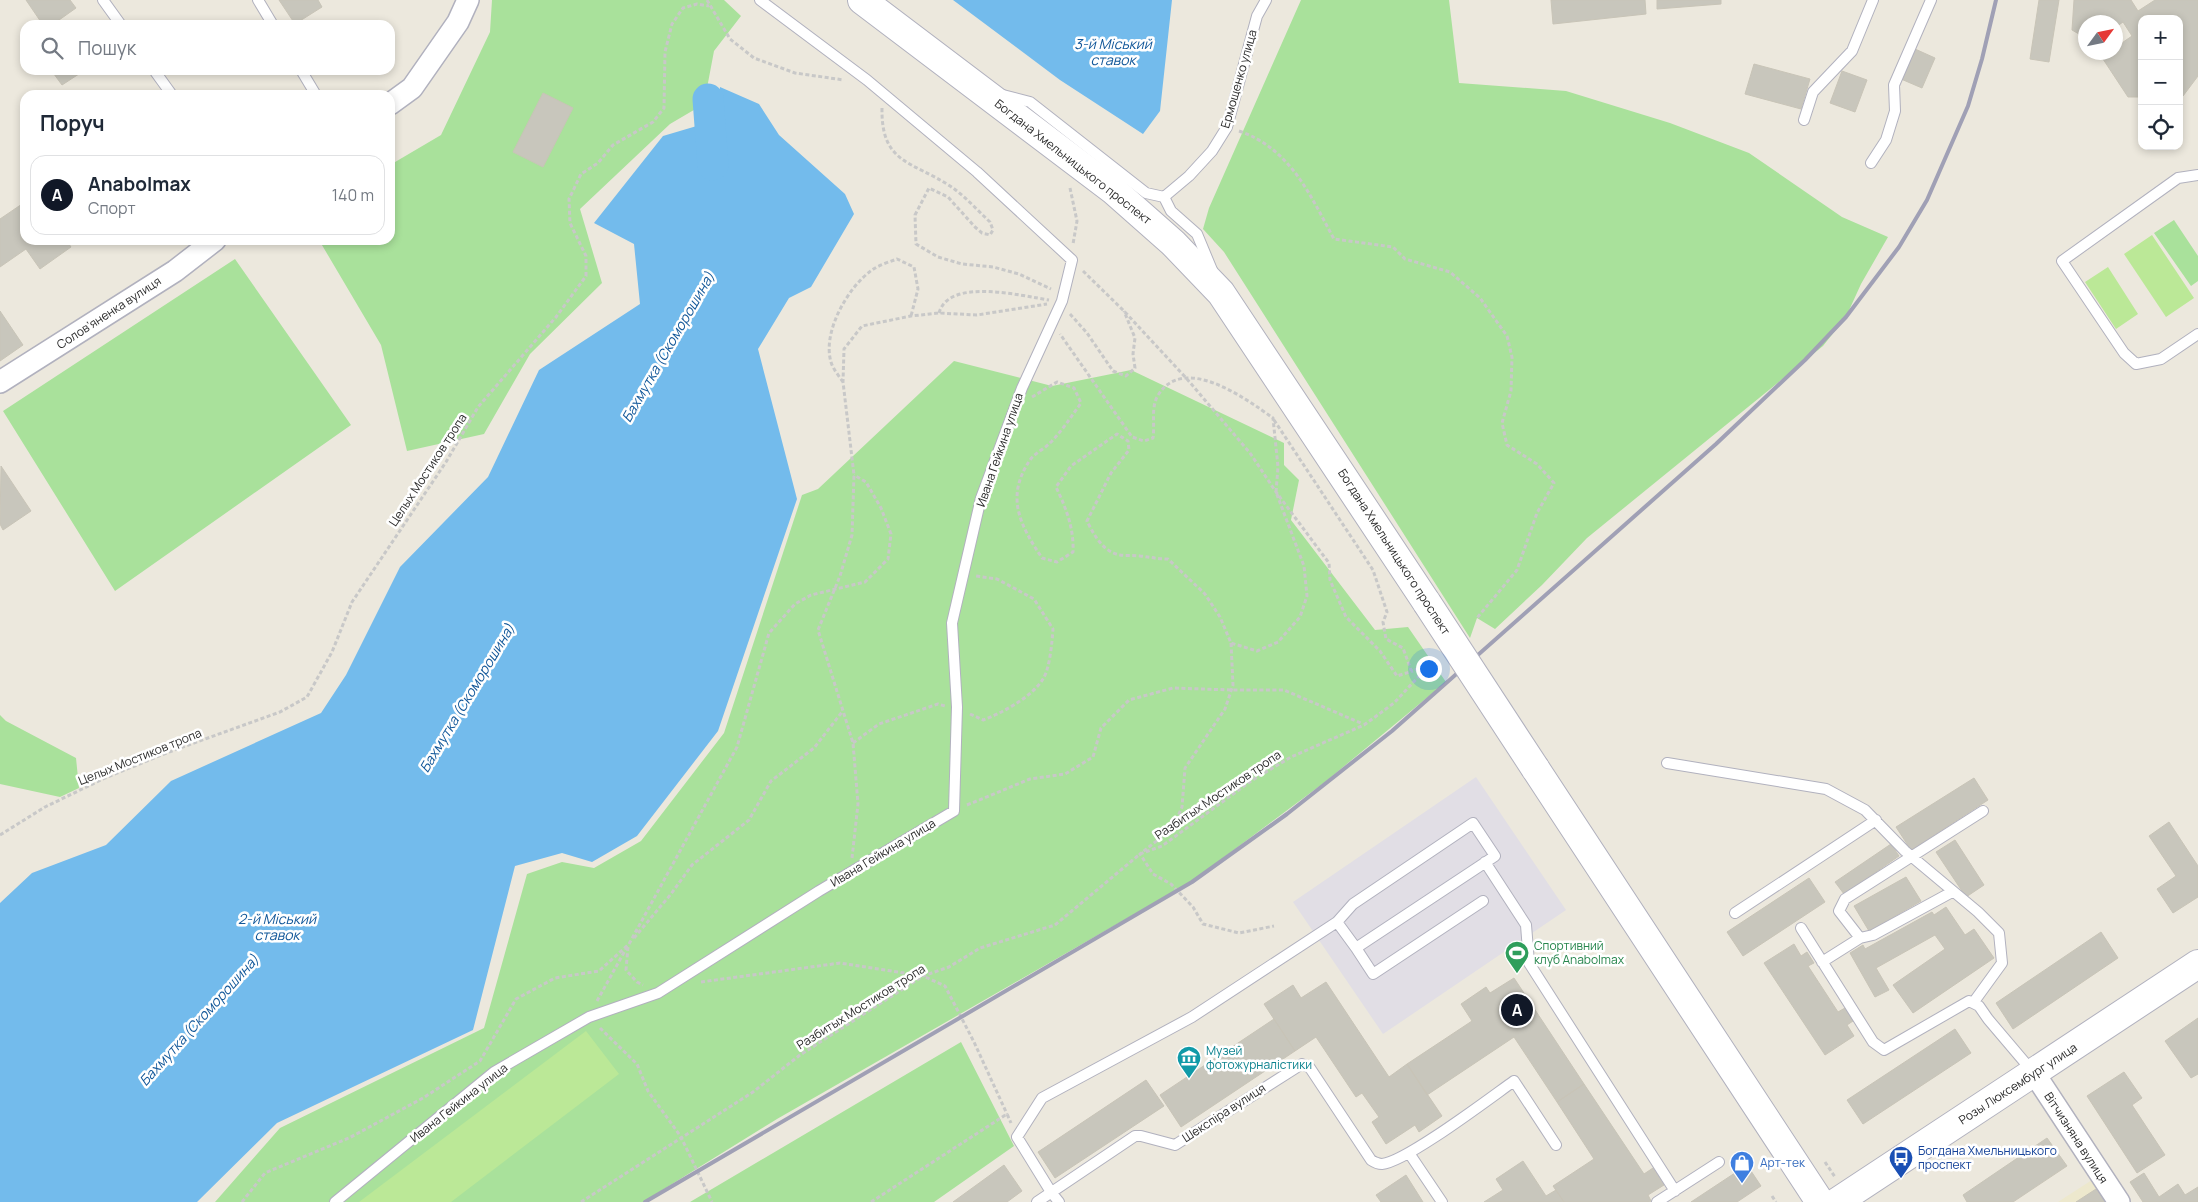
<!DOCTYPE html>
<html lang="uk">
<meta charset="utf-8">
<style>
:root{--surface:#fff;--page:#f6f6f7;--text:#1f2937;--muted:#747a83;--line:#e0e1e3;--accent:#111827}
body{margin:0;font-family:Manrope,sans-serif;background:var(--page);color:var(--text)}
.controls{position:absolute;right:15px;top:15px;display:grid;overflow:hidden;border-radius:10px;box-shadow:0 2px 8px #0003}
.controls button{width:45px;height:45px;display:grid;place-items:center;padding:0;border:0;border-bottom:1px solid var(--line);background:var(--surface);color:var(--text);font:25px sans-serif}
.compass{position:absolute;left:2078px;top:15px;width:45px;height:45px;border-radius:50%;background:var(--surface);box-shadow:0 2px 8px #0003;rotate:57deg}
.you{position:absolute;left:1428px;top:668px;width:18px;height:18px;margin:-12px;border:4px solid #fff;border-radius:50%;background:#1a73e8;box-shadow:0 0 0 8px #1a73e833}
.badge{display:grid;place-items:center;width:32px;height:32px;border-radius:50%;background:var(--accent);color:#fff;font-size:16px;font-weight:700}
.pin{position:absolute;translate:-50% -50%;border:2px solid #fff;box-shadow:0 1px 5px #0006}
.list{margin:0;padding:0;list-style:none}
h2{display:flex;justify-content:space-between;align-items:center;height:65px;margin:0;padding:0 20px;font-size:21px}
h2 small{font-size:16px;font-weight:400;color:var(--muted)}
.list li{display:grid;grid-template-columns:32px 1fr auto;gap:15px;align-items:center;box-sizing:border-box;height:80px;margin:0 10px 10px;padding:0 10px;border:1px solid var(--line);border-radius:15px}
.list b{display:block;font-size:19px;white-space:nowrap}
.list p{margin:0;font-size:16px;white-space:nowrap;color:var(--muted)}
.list em{font-size:16px;font-style:normal;color:var(--muted)}
.icon{flex:none;width:28px;height:28px;fill:none;stroke:currentColor;stroke-width:2;stroke-linecap:round;stroke-linejoin:round}
.map{position:relative;flex:none;width:2198px;height:1202px;overflow:hidden}
.search{position:absolute;background:var(--surface);box-shadow:0 2px 8px #0003;left:20px;top:20px;width:375px;height:55px;display:flex;align-items:center;gap:12px;box-sizing:border-box;padding:0 18px;border-radius:15px;color:var(--muted);font-size:19px}
.panel{position:absolute;background:var(--surface);box-shadow:0 2px 8px #0003;left:20px;top:90px;width:375px;height:155px;border-radius:15px}
.map>svg:first-child{display:block}
</style>
<div class="map">
<svg width="2198" height="1202" viewBox="0 0 2198 1202">
<rect width="100%" height="100%" fill="#ece8dd"/>
<!-- industrial -->
<path fill="#e1dee5" d="M1476 777 1566 910 1383 1034 1293 902Z"/>
<!-- education -->
<path fill="#ede8cd" d="M2092 1180 2107 1202H2058Z"/>
<!-- green -->
<path fill="#a9e19b" d="M492 0H724L741 16 714 51 704 104 670 124 580 209 602 283 530 354 484 434 407 451 381 345 319 240H390V165L441 135 490 32Z
M1301 0H1449L1459 83 1566 91 1670 123 1749 153 1842 217 1888 237 1861 284 1846 317 1823 346 1587 538 1542 585 1495 629 1477 618 1470 638 1224 252 1203 229 1209 208Z
M2174 220 2198 256V281L2191 286 2154 233Z
M235 259 351 425 115 591 3 411Z
M954 361 1052 386 1131 370 1284 443V465L1299 480 1291 520 1375 630 1408 627 1446 682 1325 782 1192 881 777 1119 643 1202H215L280 1128 484 1028 527 874 562 862 594 868 641 841 724 733 802 495 818 489Z
M0 715 6 721 76 758 79 788 60 797 0 784Z
M961 1042 1014 1146 934 1202H690Z"/>
<!-- pitch -->
<path fill="#bbe897" d="M2152 235 2194 298 2166 317 2124 254Z
M2108 267 2138 314 2116 329 2085 282Z
M586 1031 619 1074 451 1202H359Z"/>
<!-- water -->
<path fill="#73bbec" d="M953 0H1172L1160 111 1143 134 1060 80Z
M720 87 759 104 779 135 845 194 854 214 811 287 789 298 758 349 797 499 718 731 637 836 592 862 562 853 515 866 473 1030 277 1123 197 1202H0V903L32 873 106 845 171 781 321 713 346 675 400 567 488 477 539 370 640 304 634 244 594 223 663 136 717 120Z"/>
<g fill="none" stroke-linecap="round" stroke-linejoin="round">
<!-- river -->
<path stroke="#73bbec" stroke-width="31" d="M708 99 713 165"/>
</g>
<!-- building -->
<path fill="#c8c6bc" stroke="#c8c4b7" d="M26 0H70L76 8 52 25H43Z
M279 0H318L322 7 295 24Z
M1551 0H1645L1646 14 1553 24Z
M1657 0H1721V4L1657 9Z
M2039 0H2059L2049 62 2030 59Z
M2074 0H2131L2138 11 2155 0H2198V76L2183 96H2179V19H2142V97H2128L2101 56 2106 52H2116V47L2132 36 2123 22 2116 27V22H2086V38L2072 30Z
M1915 49 1935 58 1922 88 1901 79Z
M1754 64 1810 79 1801 109 1745 94Z
M51 70H85L62 85Z
M1842 71 1867 80 1855 112 1830 103Z
M543 93 573 108 543 167 513 152Z
M25 202V240H66L71 247 40 269 26 249 0 267V219Z
M0 311 23 345 0 361Z
M1 466 31 511 3 530 0 524Z
M1974 778 1988 800 1911 850 1896 827Z
M2169 822 2198 866V897L2173 913 2157 889 2176 876 2149 836Z
M1955 840 1984 885 1966 897 1936 852Z
M1891 844 1899 856 1844 894 1835 882Z
M1906 877 1921 901 1869 931 1854 906Z
M1809 878 1825 902 1743 956 1727 932Z
M1946 907 1965 935 1974 929 1994 958 1913 1013 1893 985 1945 949 1935 935 1876 968 1889 990 1875 997 1850 953 1863 945 1865 949 1932 912 1934 915Z
M2101 932 2118 958 2013 1029 1996 1003Z
M1794 944 1801 956 1807 952 1814 963 1808 966 1838 1012 1845 1008 1853 1021 1847 1025 1854 1036 1825 1055 1764 963Z
M1514 978 1584 1084 1557 1102 1514 1037 1427 1095 1407 1064 1472 1021 1461 1004 1486 987 1490 993Z
M1326 982 1389 1077 1407 1064 1442 1116 1419 1132 1415 1125 1386 1144 1372 1122 1379 1117 1362 1093 1356 1097 1316 1037 1295 1051 1264 1004 1293 985 1301 998Z
M2198 1018V1074L2191 1078 2165 1041Z
M1274 1019 1295 1051 1181 1127 1160 1095Z
M1955 1029 1971 1053 1863 1124 1847 1100Z
M2124 1072 2142 1098 2132 1105 2165 1155 2137 1173 2087 1096Z
M1146 1080 1164 1106 1055 1178 1038 1152Z
M1584 1084 1644 1174 1653 1168 1664 1185 1648 1195 1651 1201 1649 1202H1564L1553 1186 1594 1159 1557 1102Z
M2047 1138 2067 1166 2013 1202H1967L1963 1195Z
M1523 1161 1546 1196 1556 1190 1564 1202H1484L1503 1190 1496 1179Z
M1004 1165 1022 1191 1007 1202H953Z
M1747 1165 1761 1186 1737 1202H1691Z
M2144 1173 2159 1197 2178 1184 2185 1195 2198 1187V1202H2143L2130 1182Z
M1406 1175 1423 1202H1381L1376 1195Z
M2096 1189 2105 1202H2076Z"/>
<g fill="none" stroke-linecap="round" stroke-linejoin="round">
<defs>
<path id="lane" d="M103 0 121 25
M258 0 273 25
M154 70 172 95
M301 70 316 95
M1003 95 1030 102 1146 193 1164 197
M1804 120 1813 92 1852 51 1873 0
M1871 163 1886 140 1895 111 1894 85 1931 0
M2198 175 2178 178 2062 261 2124 353 2136 364 2161 359 2198 334
M1164 197 1189 176 1212 151 1227 127 1257 16 1266 0
M1164 197 1171 211 1197 234 1212 270
M1667 763 1826 789 1865 810 1905 851 1978 912 1999 933 2002 963 1973 1003
M1485 862 1526 925 1529 963 1675 1191
M1952 892 1873 935 1860 938 1839 911 1845 899 1983 811
M1735 913 1876 820
M1801 928 1873 1042 1884 1050 1969 1001 1979 1006 1988 1019 2033 1072
M1356 948 1373 974 1483 901
M1822 962 1860 938
M1409 1153 1442 1202
M335 1202 494 1072 589 1017 658 993 819 891 954 811 957 707 952 623 981 498 1022 388 1062 301 1072 260 977 172 867 80 760 0
M1037 1202 1135 1136H1141L1175 1145 1302 1064 1310 1068 1371 1160C1374 1162 1378 1164 1382 1164 1406 1162 1490 1098 1514 1081L1556 1145
M1059 1202 1051 1192 1017 1137 1042 1098 1192 1017 1337 922 1353 904 1473 823 1495 856 1356 948 1337 922
M1657 1202 1719 1162"/>
<path id="street" d="M390 104 412 88 458 22 468 0
M0 382 175 271 215 240
M2034 1073 2119 1202"/>
<path id="secondary" d="M862 0 1113 190 1173 243 1221 293 1427 603
M1535 768 1820 1202
M1837 1202 2198 964"/>
</defs>
<!-- lane casing -->
<use href="#lane" stroke="#b1b1be" stroke-width="12"/>
<!-- street casing -->
<use href="#street" stroke="#b1b1be" stroke-width="24"/>
<!-- secondary casing -->
<use href="#secondary" stroke="#b1b1be" stroke-width="30"/>
<!-- path -->
<path stroke="#c8c8c8" stroke-width="3" stroke-dasharray="4 2.5" stroke-linecap="butt" d="M707 0 730 39 754 58 795 73 844 80
M882 108C881 164 912 161 950 186 964 195 977 210 990 222L993 230 990 235 982 233 975 227 948 197 929 188 915 215 916 244 938 257 962 264 993 267 1019 274 1051 289
M1239 131C1291 149 1310 195 1334 239L1393 247 1405 259 1450 272 1480 298 1507 336 1512 357 1511 391 1502 423 1507 445 1537 464 1554 483 1537 513 1517 570 1477 618
M1070 188 1077 221 1073 244
M1083 271 1124 311 1187 379 1250 453 1276 492 1329 563 1330 580 1346 617 1380 651 1397 676 1413 671
M939 313C949 277 1022 296 1049 300
M1070 314 1087 333 1113 371 1126 376 1135 368 1133 354 1135 338 1124 311
M843 382C839 376 833 369 831 362 822 332 848 287 872 270 879 265 889 262 897 259L914 267 918 289 911 316
M1032 397 1057 382 1074 388 1081 403C1071 417 1062 431 1050 443 1044 449 1035 453 1030 460 1005 497 1020 525 1042 558L1057 562 1073 552C1074 528 1066 508 1056 487L1071 466 1117 434 1128 441 1129 450 1111 473 1087 521C1094 535 1103 552 1120 555 1126 556 1133 555 1140 556 1150 557 1157 559 1168 559L1205 594 1220 617 1231 643 1257 651 1278 642 1300 617 1307 596 1304 566 1276 492 1278 467 1273 418C1245 398 1182 352 1157 397 1151 409 1155 425 1153 438L1144 441 1132 437 1060 334
M1274 420 1373 570 1387 612 1383 622 1386 639 1403 648 1411 670 1413 671 1432 661
M1231 643 1233 685 1225 709 1185 768 1182 807 1173 828 1140 854 1153 874 1171 884 1193 907 1203 924 1239 933 1274 926
M970 714 983 720C1002 713 1032 697 1043 679 1050 668 1052 642 1053 629L1034 599 997 579 976 576
M853 743 879 724 938 704 945 706
M967 805 1030 779 1065 774 1093 757 1101 728 1129 700 1173 688 1232 690H1284L1363 724
M0 835 45 807 105 778 169 752 280 712 307 697 332 652 352 602 446 462 478 407 556 317 586 276V256L570 223 569 199 581 174 598 163 613 145 653 122 664 108 665 52 672 24 683 8 697 4 709 6
M852 858 858 804 853 743 818 630 840 576 852 535 854 475 843 382 844 349 862 326 911 316 939 313 977 315 1047 304
M634 938 671 894 692 865 749 820 771 781 814 748 842 712
M628 947 626 970 637 982 643 985
M701 982 840 963 923 976 945 986 974 1042 1007 1114
M597 1001 627 947
M600 1028 637 1064 648 1091 681 1137 712 1202
M1825 1162 1835 1177
M1772 1196 1776 1202
M242 1202 265 1173 349 1138 423 1098 480 1061 516 999 555 978 599 971 629 944 737 747 769 633 795 604 811 595 865 582 888 559 891 534 881 508 866 482 854 475
M581 1202 753 1092 800 1055 923 976 949 967 980 948 1055 925 1140 854 1162 846 1251 781 1291 757 1364 725 1394 703 1435 659
M871 1202 1007 1114 1011 1123"/>
<!-- lane -->
<use href="#lane" stroke="#fff" stroke-width="10"/>
<!-- street -->
<use href="#street" stroke="#fff" stroke-width="21"/>
<!-- secondary -->
<use href="#secondary" stroke="#fff" stroke-width="28"/>
<!-- rail -->
<path stroke="#a0a0b5" stroke-width="4" d="M645 1202 1192 882 1287 814 1392 731 1716 444 1805 360 1846 317 1899 247 1927 200 1968 106 1982 59 1996 0"/>
<defs>
<path id="secondary-bridge" d="M1427 603 1535 768"/>
</defs>
<!-- secondary-bridge casing -->
<use href="#secondary-bridge" stroke="#b1b1be" stroke-width="30" stroke-linecap="butt"/>
<!-- secondary-bridge -->
<use href="#secondary-bridge" stroke="#fff" stroke-width="28"/>
</g>
<!-- icons -->
<defs>
<symbol id="stadium-pin" viewBox="-11 -11 22 30"><path d="M0 17L-7.5 6A9.5 9.5 0 1 1 7.5 6Z" fill="#2e9e5b" stroke="#fff"/><path d="M0-5a6.5 5 0 1 0 0 10a6.5 5 0 1 0 0-10ZM-3.5-1.8h7v3.6h-7Z" fill="#fff"/></symbol>
<symbol id="museum-pin" viewBox="-11 -11 22 30"><path d="M0 17L-7.5 6A9.5 9.5 0 1 1 7.5 6Z" fill="#0f9aa8" stroke="#fff"/><path d="M0-6L6-3V-2H-6V-3ZM-5-1h2V3h-2ZM-1-1h2V3h-2ZM3-1h2V3H3ZM-6 4H6V6H-6Z" fill="#fff"/></symbol>
<symbol id="bus-pin" viewBox="-11 -11 22 30"><path d="M0 17L-7.5 6A9.5 9.5 0 1 1 7.5 6Z" fill="#1a4fb4" stroke="#fff"/><path d="M-5-6H5V4H4V6H2V4H-2V6H-4V4H-5ZM-3.5-4V0h7V-4ZM-3.5 1.2v1.5H-2V1.2ZM2 1.2v1.5H3.5V1.2Z" fill="#fff"/></symbol>
<symbol id="shop-pin" viewBox="-11 -11 22 30"><path d="M0 17L-7.5 6A9.5 9.5 0 1 1 7.5 6Z" fill="#3f7fe0" stroke="#fff"/><path d="M-5-2.5h2.3a2.7 3.5 0 0 1 5.4 0H5L5.5 6h-11ZM-1.5-2.5h3a1.5 2.3 0 0 0-3 0Z" fill="#fff"/></symbol>
</defs>
<g fill-rule="evenodd">
<use href="#stadium-pin" x="1503" y="939" width="28" height="38"/>
<use href="#museum-pin" x="1175" y="1044" width="28" height="38"/>
<use href="#bus-pin" x="1887" y="1144" width="28" height="38"/>
<use href="#shop-pin" x="1728" y="1149" width="28" height="38"/>
</g>
<g text-anchor="middle" stroke-width="5" stroke-linejoin="round" paint-order="stroke">
<!-- street labels -->
<g font-size="12" fill="#2b2b2b" stroke="#fff">
<text transform="translate(1239 79) rotate(-74)" y="4">Ермощенко улица</text>
<text transform="translate(1073 162) rotate(38)" y="4">Богдана Хмельницького проспект</text>
<text transform="translate(109 313) rotate(-33)" y="4">Солов’яненка вулиця</text>
<text transform="translate(1000 450) rotate(-71)" y="4">Ивана Гейкина улица</text>
<text transform="translate(428 470) rotate(-57)" y="4">Целых Мостиков тропа</text>
<text transform="translate(1394 552) rotate(57)" y="4">Богдана Хмельницького проспект</text>
<text transform="translate(140 757) rotate(-22)" y="4">Целых Мостиков тропа</text>
<text transform="translate(1218 795) rotate(-34)" y="4">Разбитых Мостиков тропа</text>
<text transform="translate(883 853) rotate(-31)" y="4">Ивана Гейкина улица</text>
<text transform="translate(861 1007) rotate(-32)" y="4">Разбитых Мостиков тропа</text>
<text transform="translate(2018 1084) rotate(-33)" y="4">Розы Люксембург улица</text>
<text transform="translate(459 1103) rotate(-38)" y="4">Ивана Гейкина улица</text>
<text transform="translate(1224 1113) rotate(-33)" y="4">Шекспіра вулиця</text>
<text transform="translate(2076 1138) rotate(57)" y="4">Вітчизняна вулиця</text>
</g>
<!-- leisure labels -->
<g font-size="12" fill="#27864d" stroke="#fff" text-anchor="start">
<text x="1534" y="950">Спортивний<tspan x="1534" dy="14">клуб Anabolmax</tspan></text>
</g>
<!-- culture labels -->
<g font-size="12" fill="#0d838f" stroke="#fff" text-anchor="start">
<text x="1206" y="1055">Музей<tspan x="1206" dy="14">фотожурналістики</tspan></text>
</g>
<!-- transit labels -->
<g font-size="12" fill="#164399" stroke="#fff" text-anchor="start">
<text x="1918" y="1155">Богдана Хмельницького<tspan x="1918" dy="14">проспект</tspan></text>
</g>
<!-- shop labels -->
<g font-size="12" fill="#366cbe" stroke="#fff" text-anchor="start">
<text x="1760" y="1167">Арт-тек</text>
</g>
<!-- water labels -->
<g font-size="14" font-style="italic" fill="#115799" stroke="#fff">
<text x="1113" y="49">3-й Міський<tspan x="1113" dy="16">ставок</tspan></text>
<text transform="translate(668 347) rotate(-60)" y="5">Бахмутка (Скоморошина)</text>
<text transform="translate(467 698) rotate(-59)" y="5">Бахмутка (Скоморошина)</text>
<text x="277" y="924">2-й Міський<tspan x="277" dy="16">ставок</tspan></text>
<text transform="translate(199 1020) rotate(-48)" y="5">Бахмутка (Скоморошина)</text>
</g>
</g>
</svg>
<div class="controls">
<button>+</button>
<button>−</button>
<button><svg class="icon" aria-label="locate" viewBox="0 0 24 24"><circle cx="12" cy="12" r="6"/><path d="M12 2v4M12 18v4M2 12h4M18 12h4"/></svg></button>
</div>
<svg class="compass" viewBox="-18 -18 36 36"><path d="M0-13l5 13h-10z" fill="#e53935"/><path d="M0 13l5-13h-10z" fill="#747a83"/></svg>
<div class="you"></div>
<div class="pin badge" style="left:1517px;top:1010px">A</div>
<div class="search"><svg class="icon" aria-label="search" viewBox="0 0 24 24"><circle cx="10" cy="10" r="6"/><path d="M15 15l6 6"/></svg>Пошук</div>
<section class="panel">
<h2>Поруч<small></small></h2>
<ul class="list">
<li><span class="badge">A</span><div><b>Anabolmax</b><p>Спорт</p></div><em>140 m</em></li>
</ul>
</section>
</div>
